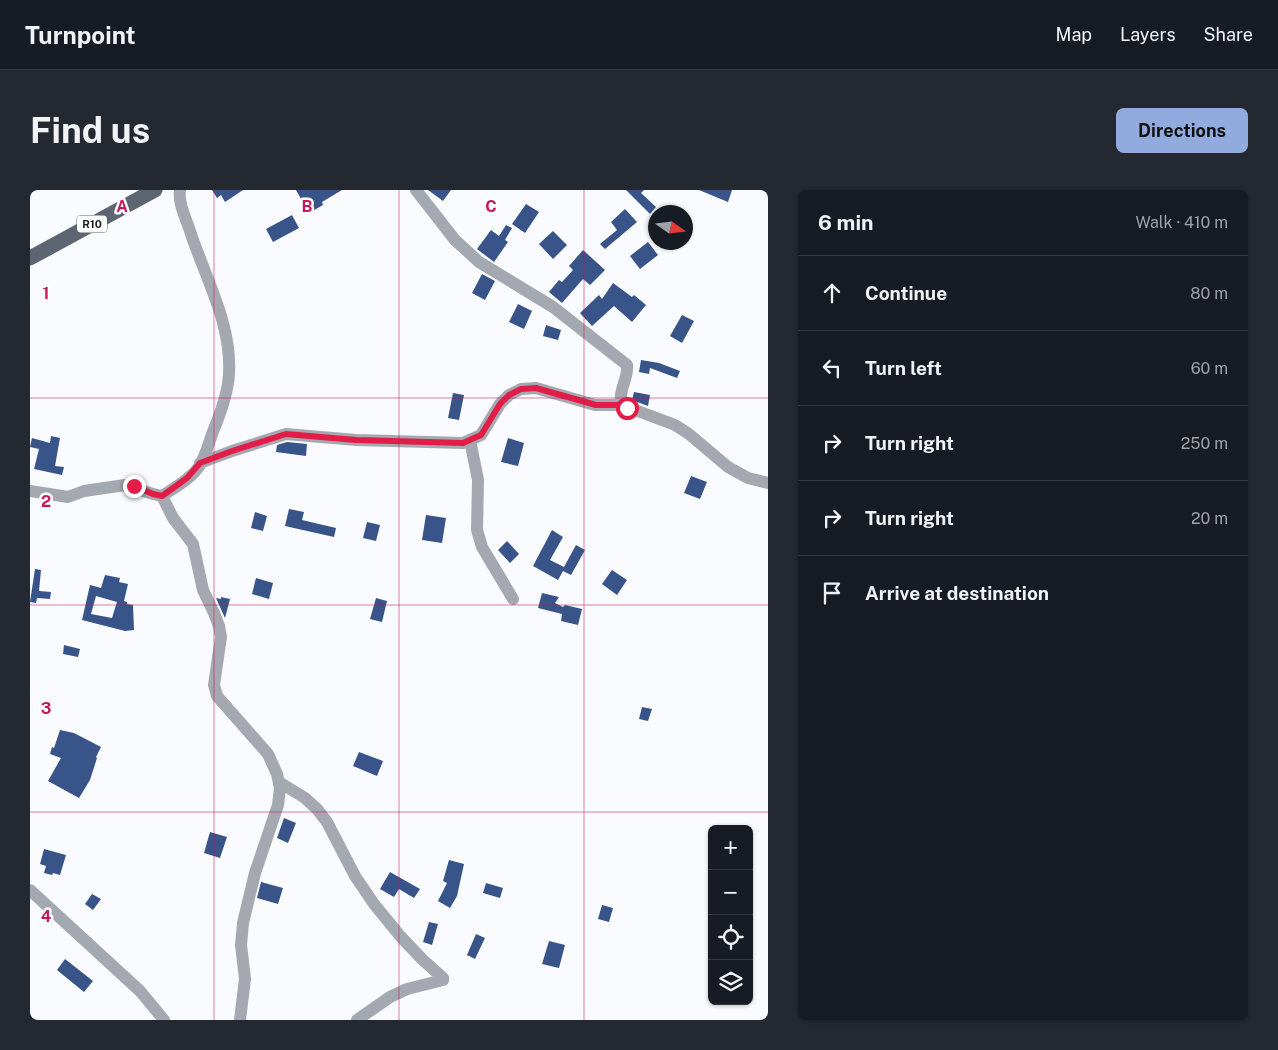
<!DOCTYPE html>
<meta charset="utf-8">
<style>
:root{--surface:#171b24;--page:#242831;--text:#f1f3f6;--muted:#9ea1a6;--line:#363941;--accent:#92abde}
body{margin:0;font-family:"Public Sans",sans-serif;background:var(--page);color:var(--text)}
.controls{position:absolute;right:15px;bottom:15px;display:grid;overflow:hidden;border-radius:8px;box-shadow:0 1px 4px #0004}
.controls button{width:45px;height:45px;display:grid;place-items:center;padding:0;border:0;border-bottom:1px solid var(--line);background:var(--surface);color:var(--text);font:25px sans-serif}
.compass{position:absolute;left:618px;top:15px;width:45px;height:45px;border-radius:50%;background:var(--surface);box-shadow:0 1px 4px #0004;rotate:104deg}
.stop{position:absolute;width:15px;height:15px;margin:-11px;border:4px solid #e11d48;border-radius:50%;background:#fff}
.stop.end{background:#e11d48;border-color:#fff;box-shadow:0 1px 5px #0008}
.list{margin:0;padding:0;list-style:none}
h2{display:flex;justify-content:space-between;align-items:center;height:65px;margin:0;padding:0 20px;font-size:21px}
h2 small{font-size:16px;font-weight:400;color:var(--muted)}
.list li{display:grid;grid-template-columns:32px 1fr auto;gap:15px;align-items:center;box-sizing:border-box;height:75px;padding:0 20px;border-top:1px solid var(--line)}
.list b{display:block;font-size:19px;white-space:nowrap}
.list em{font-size:16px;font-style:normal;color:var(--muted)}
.icon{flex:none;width:28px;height:28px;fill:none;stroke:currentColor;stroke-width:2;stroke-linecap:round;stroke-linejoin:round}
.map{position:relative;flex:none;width:738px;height:830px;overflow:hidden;border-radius:8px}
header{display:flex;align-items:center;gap:30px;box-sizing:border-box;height:70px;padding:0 25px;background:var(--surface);border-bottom:1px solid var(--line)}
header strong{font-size:24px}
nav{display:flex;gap:28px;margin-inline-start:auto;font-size:18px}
.intro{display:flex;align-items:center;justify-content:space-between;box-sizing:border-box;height:120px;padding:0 30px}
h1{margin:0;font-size:35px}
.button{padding:12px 22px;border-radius:8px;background:var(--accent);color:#111;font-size:18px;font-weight:700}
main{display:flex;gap:30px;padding:0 30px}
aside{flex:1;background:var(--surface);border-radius:8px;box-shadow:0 1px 4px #0004}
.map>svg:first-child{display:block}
</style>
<header>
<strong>Turnpoint</strong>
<nav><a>Map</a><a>Layers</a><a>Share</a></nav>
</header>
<div class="intro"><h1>Find us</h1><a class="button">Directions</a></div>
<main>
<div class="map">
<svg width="738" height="830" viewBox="0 0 738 830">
<rect width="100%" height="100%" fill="#f9fbff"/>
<!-- building -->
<path fill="#385489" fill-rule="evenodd" d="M182 0H213L195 12 191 5 187 8Z
M266 0H312L292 12 293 15 279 23Z
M398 0H421L413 11Z
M596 0H614L611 3 626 17 620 24Z
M669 0H702L698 12Z
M496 14 509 22 495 43 482 34Z
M595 19 607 32 575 59 570 54 587 40 581 32Z
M262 25 269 38 243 52 236 39Z
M476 35 482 38 475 50 478 52 464 72 447 59 461 40 469 46Z
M523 41 537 55 523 69 509 54Z
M618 52 628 65 610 79 600 66Z
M553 60 575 80 560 95 553 89 532 113 519 102 529 90 532 92 543 80 539 76Z
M452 84 465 91 455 110 442 103Z
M583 93 602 107 604 105 616 115 602 132 584 116 562 136 550 123 569 105 572 109Z
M488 114 502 121 494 139 479 132Z
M652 125 664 131 652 153 640 146Z
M516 135 531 140 528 150 513 146Z
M611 170 629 173 650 181 647 188 620 178 619 184 609 182Z
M604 202 620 205 618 216 602 210Z
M423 203 434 205 429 230 418 228Z
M21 246 30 248 25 276 34 277 32 285 4 279 9 259 0 257 2 248 20 253Z
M478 248 494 253 488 276 471 272Z
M257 252 277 254 276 266 246 262 247 255Z
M661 286 677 292 670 309 654 303Z
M259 319 274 322 272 330 306 338 304 347 255 336Z
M225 322 237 326 233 341 221 338Z
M396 325 416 328 412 353 392 350Z
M337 332 350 335 346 351 333 348Z
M522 340 533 347 520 370 534 377 546 355 555 360 541 385 533 381 528 390 503 376Z
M477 351 489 364 480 373 468 360Z
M5 379 11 380 9 401 21 402 20 409 7 408 6 413 0 412Z
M582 380 597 390 587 405 572 394Z
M75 385 90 388 89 392 98 394 94 411 97 412V414L103 415 104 440 95 441 52 430 60 395 71 398ZM66 406 87 412 82 428 61 424Z
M226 388 243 393 239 409 222 404Z
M512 403 529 407 525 413 533 417 535 415 552 419 548 435 531 431 532 424 508 418Z
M191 407 200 409 195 428 186 408 191 409Z
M346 408 357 411 352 432 340 429Z
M34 455 50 459 48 467 33 464Z
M612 517 622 519 618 531 609 529Z
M30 540 44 543 71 557 66 567 67 568 60 590 49 608 18 591 31 568 20 564 22 557 24 558Z
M329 562 353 571 347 586 323 576Z
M254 628 266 633 258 653 247 648Z
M180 642 197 647 190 668 174 663Z
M14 659 36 665 30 685 23 683 22 685 14 683 16 676 10 674Z
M419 670 434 674 427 706 420 718 408 711 417 693 413 691Z
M360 682 390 699 384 708 369 699 364 707 350 699Z
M231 692 253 698 248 714 227 708Z
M456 693 473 698 470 708 453 703Z
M62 704 71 709 63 720 55 714Z
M572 715 583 718 579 732 568 729Z
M399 732 408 734 402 755 393 752Z
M446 744 455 748 445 769 437 765Z
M519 751 535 755 529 778 512 774Z
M35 769 63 791 54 802 27 780Z"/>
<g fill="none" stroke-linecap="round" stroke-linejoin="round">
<!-- minor -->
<path stroke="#a4a8b0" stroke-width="12" d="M386 0 425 50 449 72 523 117 597 175C599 188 587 202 592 215L645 235 659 244 698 277 718 288 738 293
M440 250 448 290 447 340 452 357 483 409
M170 273 202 261 256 244 326 250 433 253 451 245 470 214 479 205 491 199 506 198 565 215H592
M0 301 38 307 54 301 95 295 123 304 132 306C144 298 159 290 168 278 176 267 179 251 184 239 191 222 198 202 199 184 202 135 176 89 161 44 157 30 148 15 150 0
M132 306 143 328 163 354 173 400 184 423 189 436 191 447 184 495 187 506 238 564 247 584 250 598 248 615 225 683 213 733 211 755 215 789 210 830
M249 592 275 608 287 619 297 632 325 686 344 714 371 747 393 770 413 788V790L377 799 360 807 327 830
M0 700 110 801 134 830"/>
<!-- major -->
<path stroke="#5d6472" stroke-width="15" d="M0 68 125 0"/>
</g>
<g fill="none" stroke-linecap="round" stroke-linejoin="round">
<!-- route -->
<path stroke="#e11d48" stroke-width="6" d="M104 296 123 304 132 306 157 288 170 273 202 261 256 244 326 250 433 253 451 245 470 214 479 205 491 199 506 198 566 215H592L597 218"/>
</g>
<!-- grid -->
<path fill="none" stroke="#c2185b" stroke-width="1" stroke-opacity="0.55" d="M184 0V830M369 0V830M554 0V830M0 208H738M0 415H738M0 622H738"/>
<g text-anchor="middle" stroke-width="5" stroke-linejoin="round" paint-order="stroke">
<!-- shield labels -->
<rect fill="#fff" stroke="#5c5f63" stroke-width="1" x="47" y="25.5" width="30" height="17" rx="4"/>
<g font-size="11" font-weight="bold" fill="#161a20">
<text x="62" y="38">R10</text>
</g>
</g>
<g font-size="16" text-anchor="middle" font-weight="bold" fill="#c2185b" stroke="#fff" stroke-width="5" stroke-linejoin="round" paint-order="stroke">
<text x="92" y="22">A</text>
<text x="277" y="22">B</text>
<text x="461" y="22">C</text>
<text x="16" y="109">1</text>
<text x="16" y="317">2</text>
<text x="16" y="524">3</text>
<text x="16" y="732">4</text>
</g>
</svg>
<div class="controls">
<button>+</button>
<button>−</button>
<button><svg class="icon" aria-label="locate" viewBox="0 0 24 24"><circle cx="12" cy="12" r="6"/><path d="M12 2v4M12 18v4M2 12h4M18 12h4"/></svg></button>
<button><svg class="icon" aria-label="layers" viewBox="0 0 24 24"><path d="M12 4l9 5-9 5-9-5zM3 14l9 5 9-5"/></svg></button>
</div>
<svg class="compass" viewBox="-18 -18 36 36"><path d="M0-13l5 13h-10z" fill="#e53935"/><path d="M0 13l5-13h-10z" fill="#9ea1a6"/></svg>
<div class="stop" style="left:597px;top:218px"></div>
<div class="stop end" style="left:104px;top:296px"></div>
</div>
<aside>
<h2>6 min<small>Walk · 410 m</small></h2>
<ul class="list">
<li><svg class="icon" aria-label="ahead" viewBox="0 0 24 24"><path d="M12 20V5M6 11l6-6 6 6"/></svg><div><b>Continue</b></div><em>80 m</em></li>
<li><svg class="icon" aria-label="left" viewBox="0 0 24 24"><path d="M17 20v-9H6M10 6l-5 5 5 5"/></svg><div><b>Turn left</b></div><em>60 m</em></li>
<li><svg class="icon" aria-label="right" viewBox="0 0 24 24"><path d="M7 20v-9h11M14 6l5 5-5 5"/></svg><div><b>Turn right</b></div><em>250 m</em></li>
<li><svg class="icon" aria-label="right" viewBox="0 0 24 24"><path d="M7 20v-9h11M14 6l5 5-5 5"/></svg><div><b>Turn right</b></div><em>20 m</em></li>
<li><svg class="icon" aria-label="arrive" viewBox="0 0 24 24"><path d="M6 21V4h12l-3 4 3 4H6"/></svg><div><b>Arrive at destination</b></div></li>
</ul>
</aside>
</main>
